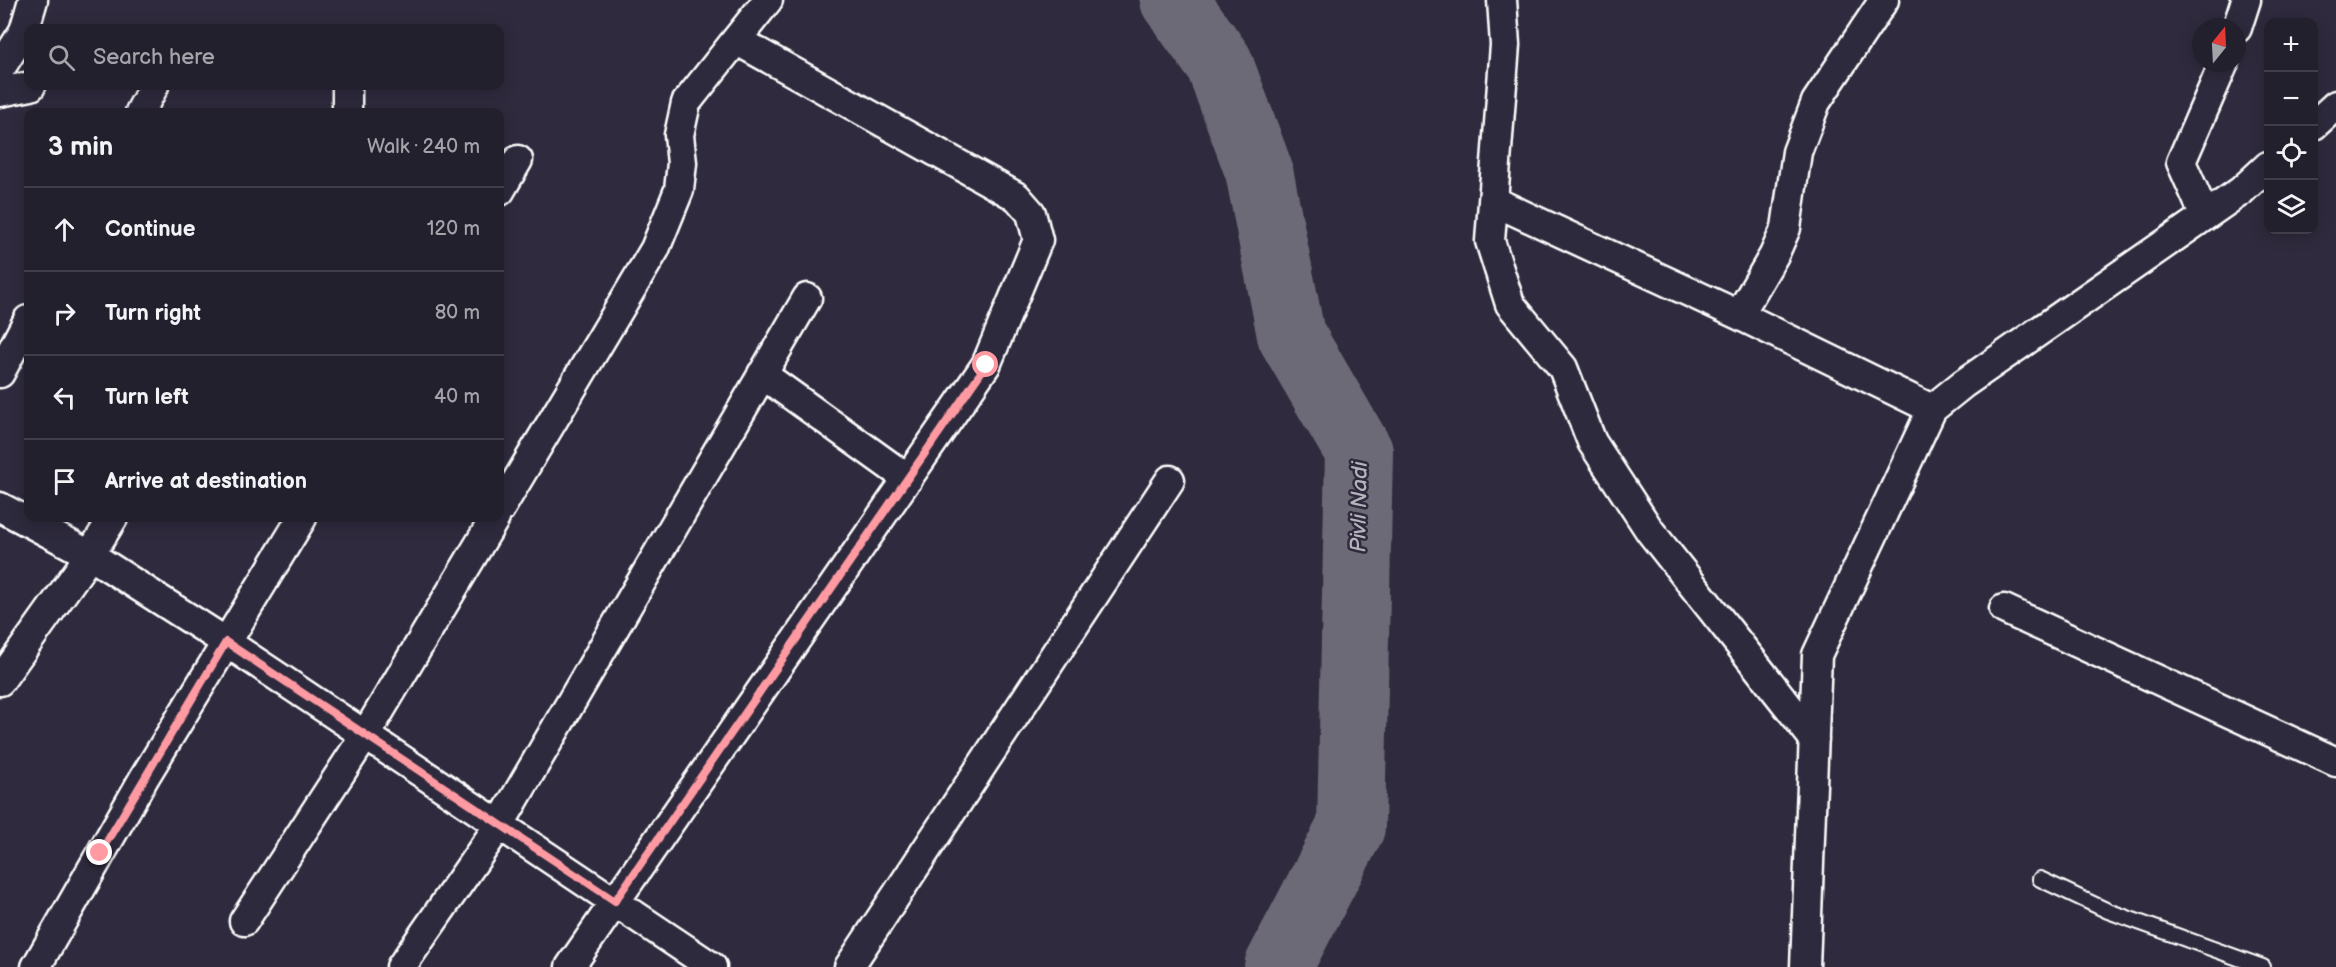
<!DOCTYPE html>
<meta charset="utf-8">
<style>
:root{--surface:#23202e;--page:#2f2d3a;--text:#f1f3f6;--muted:#a3a3aa;--line:#403e4a}
body{margin:0;font-family:"Balsamiq Sans",sans-serif;background:var(--page);color:var(--text)}
.controls{position:absolute;right:18px;top:18px;display:grid;overflow:hidden;border-radius:12px;box-shadow:0 3px 15px #0003}
.controls button{width:54px;height:54px;display:grid;place-items:center;padding:0;border:0;border-bottom:2px solid var(--line);background:var(--surface);color:var(--text);font:30px sans-serif}
.compass{position:absolute;left:2192px;top:18px;width:54px;height:54px;border-radius:50%;background:var(--surface);box-shadow:0 3px 15px #0003;rotate:18deg}
.stop{position:absolute;width:18px;height:18px;margin:-14px;border:4px solid #ff9aa2;border-radius:50%;background:#fff}
.stop.end{background:#ff9aa2;border-color:#fff;box-shadow:0 2px 6px #0008}
.list{margin:0;padding:0;list-style:none}
h2{display:flex;justify-content:space-between;align-items:center;height:78px;margin:0;padding:0 24px;font-size:26px}
h2 small{font-size:20px;font-weight:400;color:var(--muted)}
.list li{display:grid;grid-template-columns:39px 1fr auto;gap:18px;align-items:center;box-sizing:border-box;height:84px;padding:0 24px;border-top:2px solid var(--line)}
.list b{display:block;font-size:22px;white-space:nowrap}
.list em{font-size:20px;font-style:normal;color:var(--muted)}
.icon{flex:none;width:33px;height:33px;fill:none;stroke:currentColor;stroke-width:2;stroke-linecap:round;stroke-linejoin:round}
.map{position:relative;flex:none;width:2336px;height:967px;overflow:hidden}
.search{position:absolute;background:var(--surface);box-shadow:0 3px 15px #0003;left:24px;top:24px;width:480px;height:66px;display:flex;align-items:center;gap:15px;box-sizing:border-box;padding:0 21px;border-radius:12px;color:var(--muted);font-size:22px}
.panel{position:absolute;background:var(--surface);box-shadow:0 3px 15px #0003;left:24px;top:108px;width:480px;height:414px;border-radius:12px}
.map>svg:first-child{display:block}
</style>
<div class="map">
<svg width="2336" height="967" viewBox="0 0 2336 967">
<rect width="100%" height="100%" fill="#2f2a3d"/>
<filter id="ink" filterUnits="userSpaceOnUse"><feTurbulence type="fractalNoise" baseFrequency=".0167" numOctaves="2"/><feDisplacementMap in="SourceGraphic" scale="12" xChannelSelector="R" yChannelSelector="G"/><feConvolveMatrix kernelMatrix="1 2 1 2 8 2 1 2 1" color-interpolation-filters="sRGB"/></filter>
<g filter="url(#ink)">
<g fill="none" stroke-linecap="round" stroke-linejoin="round">
<!-- river -->
<path stroke="#6d6a77" stroke-width="68" d="M1174 0 1219 63 1259 171 1291 335 1359 452 1351 827 1278 967"/>
<defs>
<path id="service" d="M2040 879 2108 911 2263 967"/>
<path id="minor" d="M1502 0 1505 45 1490 241 1510 304 1563 368 1592 442 1650 531 1814 739
M2237 28 2246 0
M0 69 24 31 33 0
M0 92 31 86
M140 112 154 86
M347 112V86
M2314 125 2336 105
M500 191 518 160
M1493 201 1739 315 1932 409
M2205 216 2181 162 2224 63
M1739 315 1774 255 1786 228 1797 152 1816 102 1884 0
M0 373 28 320
M762 374 908 479
M0 507 90 555 226 642 712 967
M500 509 655 249 679 190 682 163 679 135 686 103 736 40
M2004 609 2336 762
M0 681 90 555 113 518
M244 921 366 734 495 518
M36 967 144 778 302 518
M401 967 500 824 807 298
M570 967 986 365 1038 240 1031 213 1017 197 736 40 768 0
M849 967 1170 480
M1805 967 1817 655 1932 409 1963 384 2241 191 2268 166"/>
</defs>
<!-- service casing -->
<use href="#service" stroke="#fff" stroke-width="18"/>
<!-- minor casing -->
<use href="#minor" stroke="#fff" stroke-width="33"/>
<!-- service -->
<use href="#service" stroke="#2f2a3d" stroke-width="14"/>
<!-- minor -->
<use href="#minor" stroke="#2f2a3d" stroke-width="28"/>
</g>
</g>
<g fill="none" stroke-linecap="round" stroke-linejoin="round" filter="url(#ink)">
<!-- route -->
<path stroke="#ff9aa2" stroke-width="8" d="M100 853 226 642 615 901 986 365"/>
</g>
<g text-anchor="middle" stroke-width="5" stroke-linejoin="round" paint-order="stroke">
<!-- water labels -->
<g font-size="22" font-style="italic" fill="#b6b4bb" stroke="#2f2a3d">
<text transform="translate(1358 507) rotate(-89)" y="8">Pivli Nadi</text>
</g>
</g>
</svg>
<div class="controls">
<button>+</button>
<button>−</button>
<button><svg class="icon" aria-label="locate" viewBox="0 0 24 24"><circle cx="12" cy="12" r="6"/><path d="M12 2v4M12 18v4M2 12h4M18 12h4"/></svg></button>
<button><svg class="icon" aria-label="layers" viewBox="0 0 24 24"><path d="M12 4l9 5-9 5-9-5zM3 14l9 5 9-5"/></svg></button>
</div>
<svg class="compass" viewBox="-18 -18 36 36"><path d="M0-13l5 13h-10z" fill="#e53935"/><path d="M0 13l5-13h-10z" fill="#a3a3aa"/></svg>
<div class="stop" style="left:986px;top:365px"></div>
<div class="stop end" style="left:100px;top:853px"></div>
<div class="search"><svg class="icon" aria-label="search" viewBox="0 0 24 24"><circle cx="10" cy="10" r="6"/><path d="M15 15l6 6"/></svg>Search here</div>
<section class="panel">
<h2>3 min<small>Walk · 240 m</small></h2>
<ul class="list">
<li><svg class="icon" aria-label="ahead" viewBox="0 0 24 24"><path d="M12 20V5M6 11l6-6 6 6"/></svg><div><b>Continue</b></div><em>120 m</em></li>
<li><svg class="icon" aria-label="right" viewBox="0 0 24 24"><path d="M7 20v-9h11M14 6l5 5-5 5"/></svg><div><b>Turn right</b></div><em>80 m</em></li>
<li><svg class="icon" aria-label="left" viewBox="0 0 24 24"><path d="M17 20v-9H6M10 6l-5 5 5 5"/></svg><div><b>Turn left</b></div><em>40 m</em></li>
<li><svg class="icon" aria-label="arrive" viewBox="0 0 24 24"><path d="M6 21V4h12l-3 4 3 4H6"/></svg><div><b>Arrive at destination</b></div></li>
</ul>
</section>
</div>
